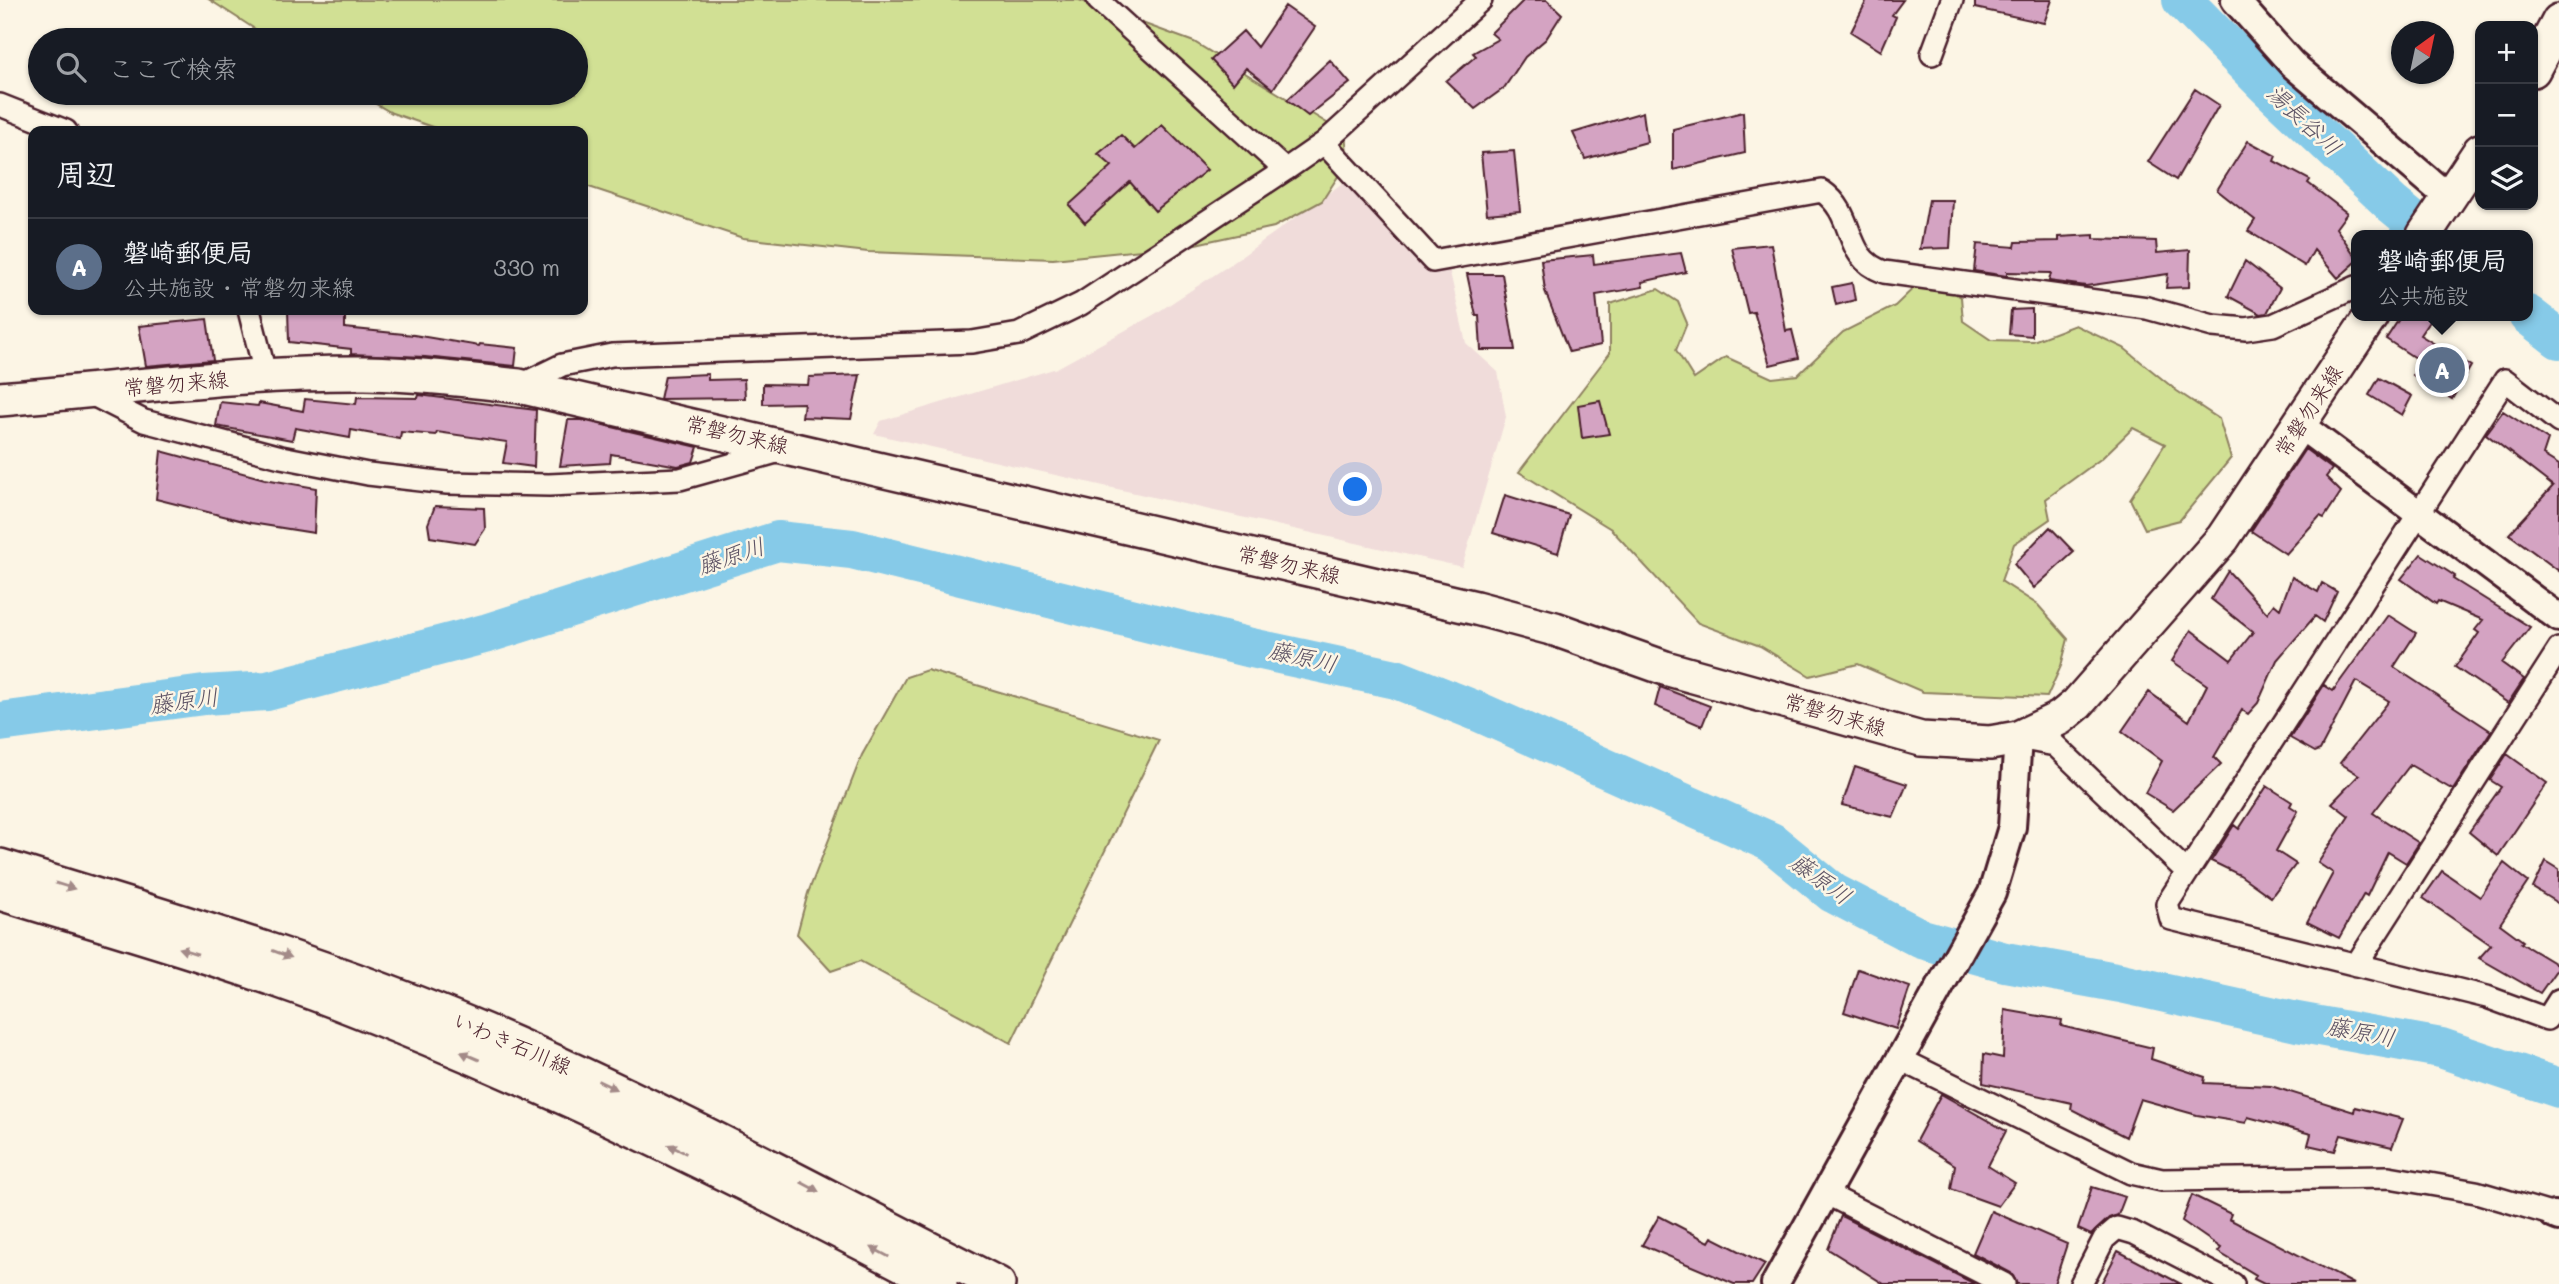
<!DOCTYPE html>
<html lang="ja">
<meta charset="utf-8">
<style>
:root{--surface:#171b24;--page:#242831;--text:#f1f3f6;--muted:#9ea1a6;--line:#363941;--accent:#0b8043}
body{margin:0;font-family:Mali,"Klee One",sans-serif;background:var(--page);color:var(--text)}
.controls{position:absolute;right:21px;top:21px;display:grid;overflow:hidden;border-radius:14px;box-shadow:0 2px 5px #0004}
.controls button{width:63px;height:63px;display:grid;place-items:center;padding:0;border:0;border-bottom:2px solid var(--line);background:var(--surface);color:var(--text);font:35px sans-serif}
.compass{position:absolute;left:2391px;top:21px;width:63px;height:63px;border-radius:50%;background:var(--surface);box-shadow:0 2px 5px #0004;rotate:33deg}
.you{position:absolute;left:1356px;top:490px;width:24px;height:24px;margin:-18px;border:5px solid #fff;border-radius:50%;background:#1a73e8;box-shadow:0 0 0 10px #1a73e833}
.badge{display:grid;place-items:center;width:46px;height:46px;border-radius:50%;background:var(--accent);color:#fff;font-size:23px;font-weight:700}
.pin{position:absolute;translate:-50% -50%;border:4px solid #fff;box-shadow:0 2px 7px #0006}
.popup{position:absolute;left:2351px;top:230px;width:182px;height:91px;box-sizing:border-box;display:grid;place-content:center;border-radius:14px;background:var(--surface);filter:drop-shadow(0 2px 5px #0005);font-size:23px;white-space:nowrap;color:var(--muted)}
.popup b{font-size:26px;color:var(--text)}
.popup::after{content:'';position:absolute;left:50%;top:100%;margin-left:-14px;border:14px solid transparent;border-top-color:var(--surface)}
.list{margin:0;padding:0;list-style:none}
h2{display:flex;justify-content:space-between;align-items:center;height:91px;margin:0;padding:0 28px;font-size:30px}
h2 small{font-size:23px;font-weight:400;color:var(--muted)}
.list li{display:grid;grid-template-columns:46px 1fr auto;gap:21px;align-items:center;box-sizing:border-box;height:98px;padding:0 28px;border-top:2px solid var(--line)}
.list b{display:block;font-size:26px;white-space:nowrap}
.list p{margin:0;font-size:23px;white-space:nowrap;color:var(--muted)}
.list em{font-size:23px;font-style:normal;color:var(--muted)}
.icon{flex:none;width:38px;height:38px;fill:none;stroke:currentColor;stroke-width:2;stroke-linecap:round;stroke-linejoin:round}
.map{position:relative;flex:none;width:2559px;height:1284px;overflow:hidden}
.search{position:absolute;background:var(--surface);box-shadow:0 2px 5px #0004;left:28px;top:28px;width:560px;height:77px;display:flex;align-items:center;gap:18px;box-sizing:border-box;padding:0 24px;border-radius:38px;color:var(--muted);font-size:26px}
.panel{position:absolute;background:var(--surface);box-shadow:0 2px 5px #0004;left:28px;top:126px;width:560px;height:189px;border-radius:14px}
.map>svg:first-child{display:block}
</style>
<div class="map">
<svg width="2559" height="1284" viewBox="0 0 2559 1284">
<rect width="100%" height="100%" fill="#fcf5e5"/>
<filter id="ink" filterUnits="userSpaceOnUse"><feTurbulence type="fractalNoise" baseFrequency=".0143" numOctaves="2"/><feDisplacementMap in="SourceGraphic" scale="14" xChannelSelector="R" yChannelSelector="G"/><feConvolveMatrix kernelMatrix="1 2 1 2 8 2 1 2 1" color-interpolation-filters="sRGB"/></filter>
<g filter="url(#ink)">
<!-- built -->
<path fill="#f0dcda" d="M1344 182 1417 263 1447 259 1466 343 1498 372 1506 417 1462 567 874 434 881 421 1057 368 1155 314 1234 262Z"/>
<!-- green -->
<path fill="#d1e094" stroke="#8e8060" stroke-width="2" d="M210 0H1079L1194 42 1345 134 1348 161 1322 201 1274 227 1191 245 1053 259 868 252 743 238 583 185V131H444L392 113 357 93H576V40H272Z
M1926 276 1961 297 1963 321 1991 340 2033 341 2075 325 2124 348 2177 391 2219 419 2231 458 2180 520 2145 529 2130 499 2165 444 2133 428 2102 458 2046 499 2050 519 2014 544 2001 581 2038 605 2068 639 2061 666 2047 697 1923 692 1858 664 1810 676 1760 646 1698 623 1611 529 1519 472 1610 353V304L1658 289 1678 302 1687 323 1676 350 1694 379 1726 357 1772 378 1798 375 1843 332 1895 306Z
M927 670 1159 740 1011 1043 860 961 831 971 797 934 808 893 862 755 906 677Z"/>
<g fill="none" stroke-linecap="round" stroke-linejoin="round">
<!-- river -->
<path stroke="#86cae8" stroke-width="40" d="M2182 0 2265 84 2392 204 2430 235
M2528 315 2559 339
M0 722 204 695 267 691 488 633 778 541 852 549 1247 647 1396 679 1479 712 1771 842 1833 893 1922 939 2005 962 2121 983 2297 1022 2441 1048 2559 1088"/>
</g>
<!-- building -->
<path fill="#d4a3c2" stroke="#4a1f2b" stroke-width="2" d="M1524 0H1547L1562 14 1546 39 1525 57 1504 88 1475 109 1446 81 1476 56 1473 53 1498 39 1491 33Z
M1867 0H1903L1892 15 1896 17 1881 51 1851 32Z
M1975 0H2052L2044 23 1975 8Z
M1285 6 1315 27 1273 89 1246 68 1233 84 1211 60 1243 31 1257 47Z
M1330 60 1350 83 1308 116 1287 100Z
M2195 89 2219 105 2176 180 2148 162Z
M1643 112 1647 142 1585 159 1573 133Z
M1743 112 1745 153 1673 170V129Z
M1162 125 1207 170 1155 211 1130 182 1085 223 1069 205 1112 166 1098 154 1121 135 1135 149Z
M2248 141 2276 156 2274 161 2310 180 2308 183 2347 213 2336 228 2356 257V262L2338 278 2314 250 2305 266 2248 231 2255 220 2217 190Z
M1514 151 1520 211 1487 214 1481 153Z
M1929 200H1953L1950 248 1920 249Z
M2094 235V239L2156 241 2157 253 2190 250 2189 287 2166 288 2168 274 2086 286 2049 281 2051 273 2007 272V276L1974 271 1977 244 2015 247 2016 242 2059 241V237Z
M1771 244 1786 331 1792 330 1799 358 1770 365 1754 312 1748 313 1732 248Z
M1681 253 1686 272 1642 282 1643 287 1596 295 1601 345 1569 352 1545 291 1541 260 1593 255 1594 264Z
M2245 261 2280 288 2267 313 2261 314 2228 296Z
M1467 274H1502L1515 350H1481L1479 316H1476Z
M1852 283 1855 300 1836 305 1832 287Z
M2032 309V336L2009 334 2011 310Z
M288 310 345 314V328L414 335 479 346 480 344 517 348 515 366 425 357 351 354V349L289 342Z
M2401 316H2433L2420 335 2471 366 2452 399 2413 375 2421 362 2386 339Z
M207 319 213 360 146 366 139 326Z
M708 374V380L744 379 745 398 660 399 665 376Z
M860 375 851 419 802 417 804 403 763 404V384L808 385 809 377Z
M2379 378 2412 396 2402 415 2369 395Z
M419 395 536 410 534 467 503 463 507 442 437 432 436 435 401 432 400 439 351 430 350 438 295 428 292 440 216 426 220 402 258 406 259 403 303 411 305 399 356 404 357 397 418 398Z
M1600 401 1609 434 1582 438 1578 405Z
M2503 411 2548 440 2543 455 2559 465V571L2509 534 2553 486 2486 434Z
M568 420H582L698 447 693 462 678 466 611 454 610 463 560 466Z
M2305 449 2332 469 2326 477 2341 492 2324 518 2320 516 2286 554 2251 531Z
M161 451 265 479 316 488 314 533 251 523 156 499Z
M1505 495 1569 515 1558 553 1493 533Z
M435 506 484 508 485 529 475 544 430 537 428 524Z
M2050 527 2074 552 2034 588 2014 564Z
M2421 554 2455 576 2453 579 2530 627 2502 663 2524 679 2508 703 2455 667 2479 633 2475 630 2483 620 2438 601 2436 604 2401 579Z
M2228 571 2267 613 2274 604 2280 609 2292 577 2318 592 2322 583 2337 592 2323 622 2315 616 2277 660 2258 703 2248 714 2242 710 2214 757 2221 764 2173 810 2145 793 2162 761 2122 731 2149 692 2189 721 2207 685 2172 661 2191 630 2231 660 2253 632 2211 599Z
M2388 615 2416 633 2394 667 2491 731 2453 790 2410 765 2373 813 2419 843 2406 863 2388 852 2367 896 2364 894 2339 938 2307 922 2333 873 2318 863 2349 816 2332 803 2359 775 2340 763 2389 701 2356 681 2320 750 2315 752 2290 738 2324 685 2333 691Z
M1660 687 1710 706 1702 726 1655 706Z
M2507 754 2547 783 2498 856 2469 832 2501 787 2490 780Z
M1855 767 1907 784 1893 817 1842 805Z
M2267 786 2292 802 2290 806 2298 811 2276 851 2296 864 2271 897 2240 875 2211 861 2234 825 2239 829Z
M2546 861 2559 869V904L2533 888Z
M2504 863 2528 882 2500 924 2523 941 2521 943 2559 966 2540 993 2479 958 2491 945 2423 898 2442 871 2480 897Z
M1858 969 1910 987 1896 1029 1844 1012Z
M2005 1010 2062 1020 2061 1026 2153 1048 2151 1059 2205 1077 2204 1083 2271 1086 2354 1112 2355 1107 2403 1119 2392 1147 2341 1135 2335 1151 2308 1145 2311 1134 2248 1117 2246 1123 2197 1115 2140 1099 2126 1137 2071 1109 2072 1103 1983 1083 1984 1054 2003 1058Z
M1941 1094 2006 1131 1988 1166 2015 1183 1998 1206 1951 1189 1955 1165 1916 1141Z
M2092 1187 2125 1197 2118 1215 2109 1218 2091 1235 2078 1229Z
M2192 1195 2231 1214 2229 1219 2354 1284H2264L2254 1279 2256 1275 2218 1252 2221 1248 2182 1221Z
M1991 1211 2067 1244 2054 1284H2017L2011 1273 1973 1253Z
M1659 1216 1709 1242 1712 1237 1765 1264 1752 1284H1734L1642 1245Z
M1841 1216 1975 1284H1884L1828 1249Z
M2118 1251 2181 1284H2101Z"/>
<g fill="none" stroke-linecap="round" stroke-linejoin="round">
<defs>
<path id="minor" d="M1098 0 1285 170
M1932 54 1952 0
M0 105 66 131
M1324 143 1433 261 1822 191C1858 216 1841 257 1884 272L2147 308 2213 326 2246 329 2273 325 2356 287
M249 310 266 377
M519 386 562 365 612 355 972 342 1019 334 1081 304 1285 170 1324 143 1481 0
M87 392 144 421 281 457 368 474 447 483 549 485 680 479 780 451
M2559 422 2505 380 2167 904 2171 919 2487 997 2547 1019 2559 1000
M2018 738 2055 745 2187 872
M2356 965 2559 649
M1898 1058 2131 1173 2162 1180 2389 1177 2476 1192 2554 1215
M1825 1193 2004 1284
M2081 1284 2104 1239 2117 1228 2134 1233 2233 1284"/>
<path id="tertiary" d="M2235 0 2292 64 2449 198
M2301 426 2559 618
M2554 1215 2559 1217
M1775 1284 1992 893 2012 827 2018 738"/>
<path id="primary" d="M2533 70 2559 21
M2424 235 2480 151
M0 399C121 389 244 372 365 373 417 374 468 380 519 386L1476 608 1555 629 1665 668 1921 739 1990 743 2018 738 2060 718 2077 704 2223 538 2371 316
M0 866C164 916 327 964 485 1031 661 1106 828 1198 998 1284
M0 893C113 928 227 960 337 1002 545 1082 743 1180 940 1284"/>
</defs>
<!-- minor casing -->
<use href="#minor" stroke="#4a1f2b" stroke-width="26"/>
<!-- tertiary casing -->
<use href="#tertiary" stroke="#4a1f2b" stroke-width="32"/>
<!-- primary casing -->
<use href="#primary" stroke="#4a1f2b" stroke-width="38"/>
<!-- minor -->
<use href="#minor" stroke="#fcf5e5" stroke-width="21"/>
<!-- tertiary -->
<use href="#tertiary" stroke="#fcf5e5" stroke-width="26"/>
<!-- primary -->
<use href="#primary" stroke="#fcf5e5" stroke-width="33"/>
</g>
<!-- one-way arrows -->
<defs><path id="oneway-solid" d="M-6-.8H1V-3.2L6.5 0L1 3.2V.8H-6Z" transform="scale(1.75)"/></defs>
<g fill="#a38a88">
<use href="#oneway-solid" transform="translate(65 886) rotate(17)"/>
<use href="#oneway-solid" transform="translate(188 951) rotate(-163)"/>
<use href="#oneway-solid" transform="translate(282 954) rotate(20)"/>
<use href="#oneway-solid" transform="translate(470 1056) rotate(-157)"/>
<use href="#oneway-solid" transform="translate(607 1085) rotate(26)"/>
<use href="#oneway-solid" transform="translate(677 1149) rotate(-154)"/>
<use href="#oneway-solid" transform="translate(810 1187) rotate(28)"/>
<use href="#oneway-solid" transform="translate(880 1252) rotate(-152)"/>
</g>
</g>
<g text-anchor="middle" stroke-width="5" stroke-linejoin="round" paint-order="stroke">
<!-- street labels -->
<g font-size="21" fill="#4a1f2b" stroke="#fcf5e5">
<text transform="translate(176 384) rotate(-5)" y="7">常磐勿来線</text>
<text transform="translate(2309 411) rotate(-57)" y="7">常磐勿来線</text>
<text transform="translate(737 435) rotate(13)" y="7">常磐勿来線</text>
<text transform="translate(1289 565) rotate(13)" y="7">常磐勿来線</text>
<text transform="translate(1835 715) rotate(16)" y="7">常磐勿来線</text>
<text transform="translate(512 1044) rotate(23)" y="7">いわき石川線</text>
</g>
<!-- water labels -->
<g font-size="23" font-style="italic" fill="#5c5264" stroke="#fcf5e5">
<text transform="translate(2304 120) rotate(43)" y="8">湯長谷川</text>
<text transform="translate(731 556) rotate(-18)" y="8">藤原川</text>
<text transform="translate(1303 657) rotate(13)" y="8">藤原川</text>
<text transform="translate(184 701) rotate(-7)" y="8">藤原川</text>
<text transform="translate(1821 879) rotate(36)" y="8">藤原川</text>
<text transform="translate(2361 1032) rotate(11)" y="8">藤原川</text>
</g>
</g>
</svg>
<div class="controls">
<button>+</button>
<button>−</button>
<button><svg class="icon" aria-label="layers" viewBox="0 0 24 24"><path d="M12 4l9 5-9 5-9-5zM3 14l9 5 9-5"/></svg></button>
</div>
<svg class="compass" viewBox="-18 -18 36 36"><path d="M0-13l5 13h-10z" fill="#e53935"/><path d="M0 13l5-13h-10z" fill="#9ea1a6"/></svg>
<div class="you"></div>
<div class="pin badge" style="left:2442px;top:370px;background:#5c6f8a">A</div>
<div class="popup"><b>磐崎郵便局</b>公共施設</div>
<div class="search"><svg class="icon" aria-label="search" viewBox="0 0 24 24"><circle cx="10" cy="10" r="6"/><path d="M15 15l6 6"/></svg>ここで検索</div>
<section class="panel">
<h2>周辺<small></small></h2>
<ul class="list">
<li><span class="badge" style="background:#5c6f8a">A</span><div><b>磐崎郵便局</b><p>公共施設 · 常磐勿来線</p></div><em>330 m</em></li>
</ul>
</section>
</div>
